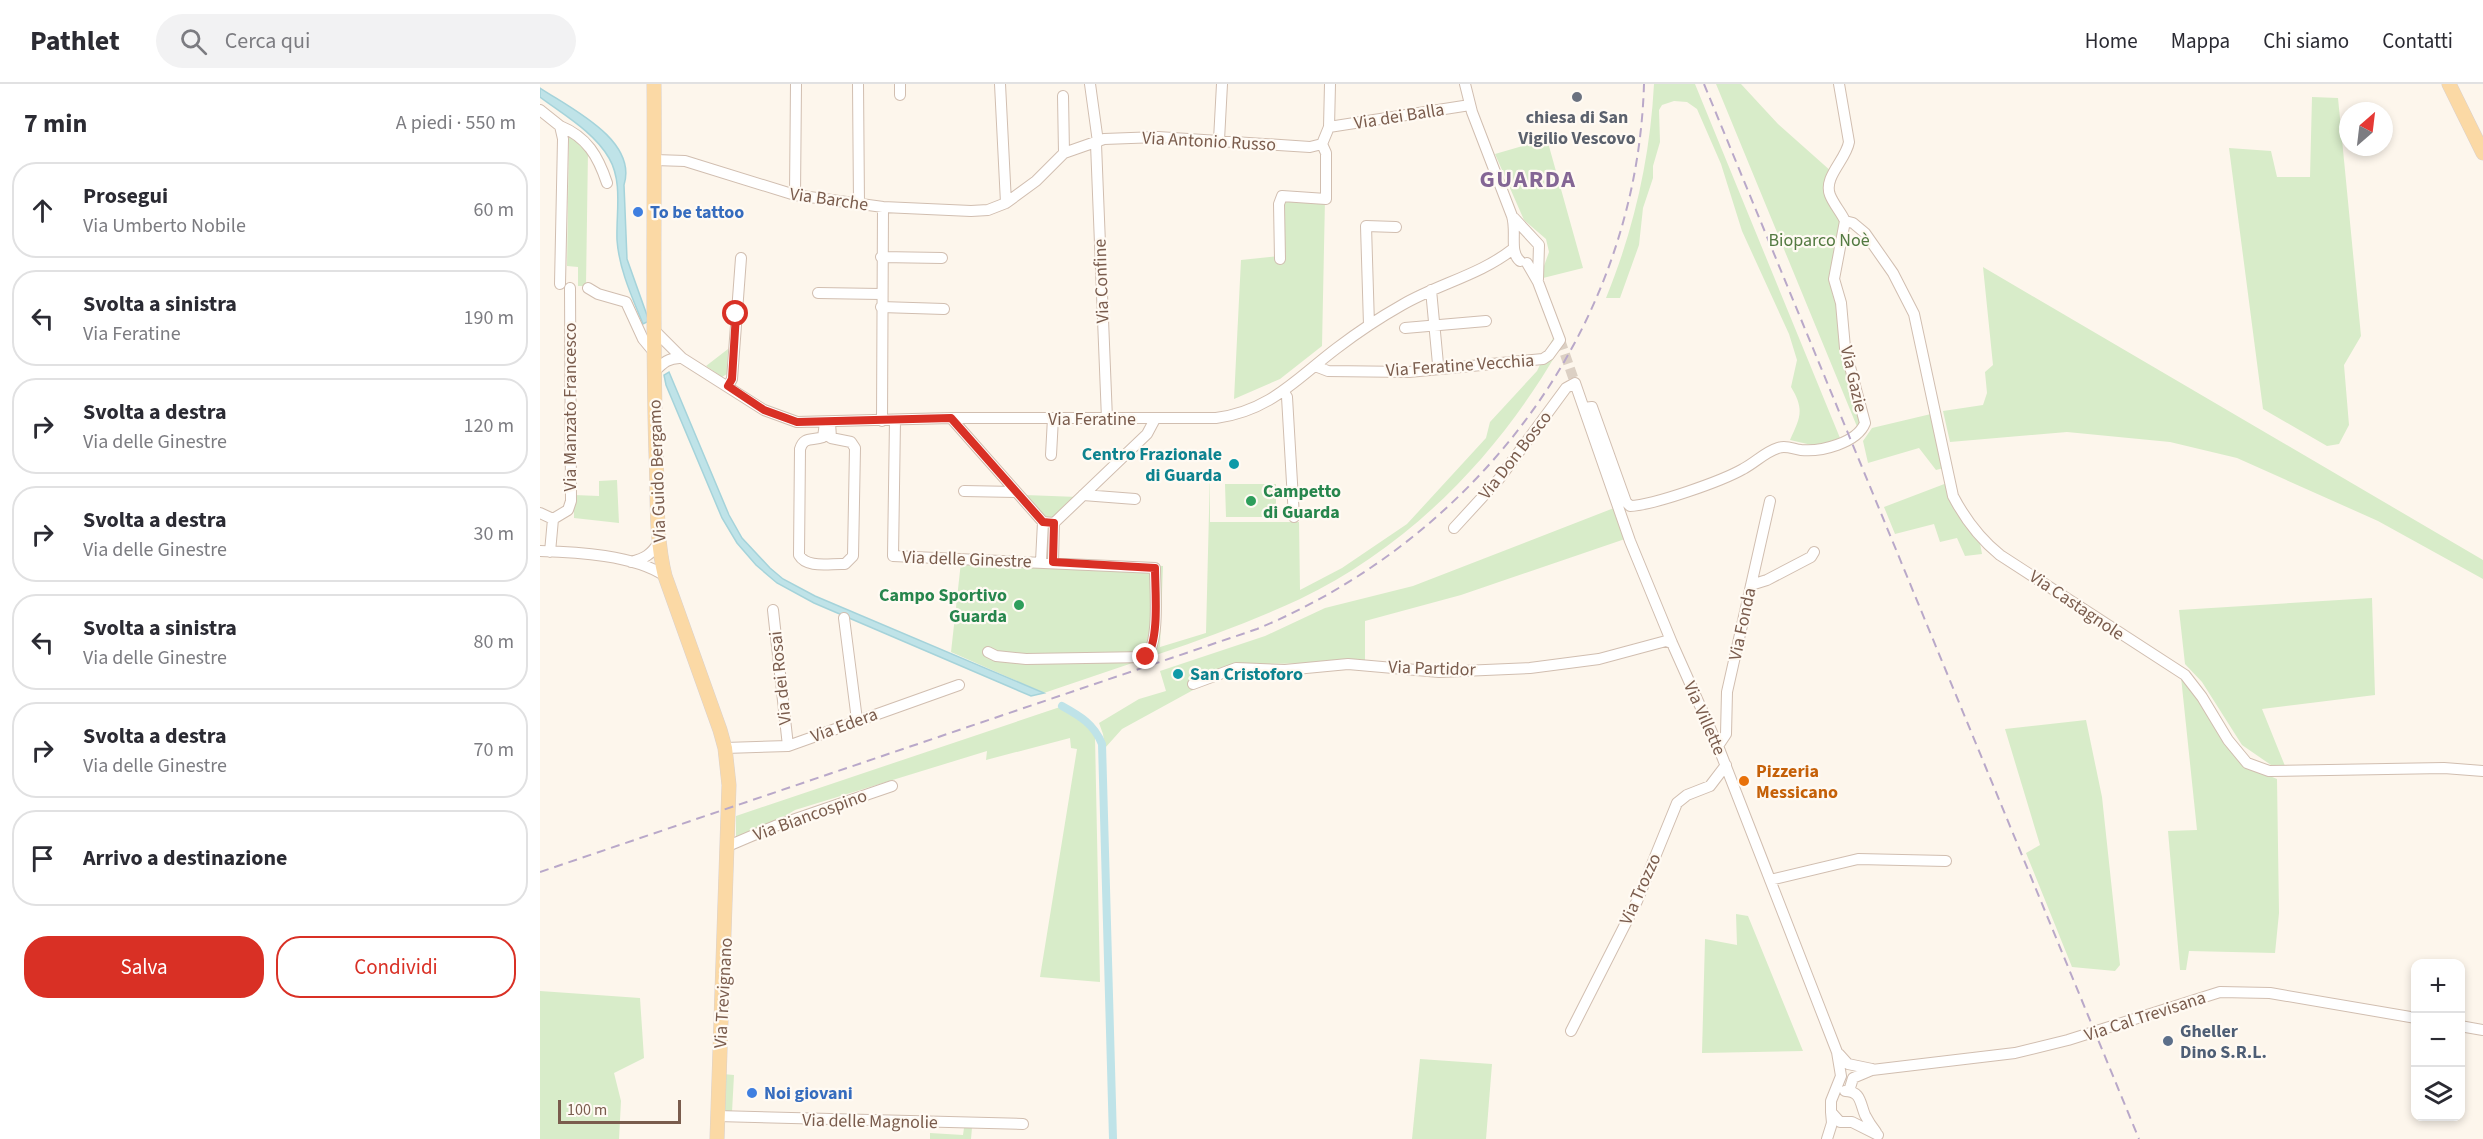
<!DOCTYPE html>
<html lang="it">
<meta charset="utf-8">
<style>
:root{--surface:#fff;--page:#f2f2f3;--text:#2b2b33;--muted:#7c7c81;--line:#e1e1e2;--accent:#d93025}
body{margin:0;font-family:"Source Sans 3",sans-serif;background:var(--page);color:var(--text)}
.controls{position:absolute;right:18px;bottom:18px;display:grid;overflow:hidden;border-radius:12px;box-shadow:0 3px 9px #0003}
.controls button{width:54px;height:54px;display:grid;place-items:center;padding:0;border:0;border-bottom:2px solid var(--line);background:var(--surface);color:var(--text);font:30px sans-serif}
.compass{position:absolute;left:1799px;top:18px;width:54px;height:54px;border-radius:50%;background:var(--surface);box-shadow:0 3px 9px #0003;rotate:28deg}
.scale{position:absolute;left:18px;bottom:15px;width:123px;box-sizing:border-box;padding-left:6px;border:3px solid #7a5c4d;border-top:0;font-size:16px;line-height:21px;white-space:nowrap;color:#7a5c4d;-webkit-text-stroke:4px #fffaf3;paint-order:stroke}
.stop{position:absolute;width:18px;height:18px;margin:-14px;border:4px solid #d93025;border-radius:50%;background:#fff}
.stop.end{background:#d93025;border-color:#fff;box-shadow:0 2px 6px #0008}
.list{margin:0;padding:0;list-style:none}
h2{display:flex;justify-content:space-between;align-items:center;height:78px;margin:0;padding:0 24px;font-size:26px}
h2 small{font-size:20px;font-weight:400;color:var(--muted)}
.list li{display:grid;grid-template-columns:39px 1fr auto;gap:18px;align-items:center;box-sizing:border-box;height:96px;margin:0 12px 12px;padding:0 12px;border:2px solid var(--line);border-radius:24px}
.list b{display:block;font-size:22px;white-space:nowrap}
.list p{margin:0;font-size:20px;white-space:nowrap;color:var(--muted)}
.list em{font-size:20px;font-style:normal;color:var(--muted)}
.actions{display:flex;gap:12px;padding:18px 24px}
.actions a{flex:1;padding:14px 0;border:2px solid var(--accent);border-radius:24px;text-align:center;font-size:21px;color:var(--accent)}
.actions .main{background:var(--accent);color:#fff}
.icon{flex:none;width:33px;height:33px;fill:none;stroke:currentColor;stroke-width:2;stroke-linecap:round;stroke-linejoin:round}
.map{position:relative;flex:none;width:1943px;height:1055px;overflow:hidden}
header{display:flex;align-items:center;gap:36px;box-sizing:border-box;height:84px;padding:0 30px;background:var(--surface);border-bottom:2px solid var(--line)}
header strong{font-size:28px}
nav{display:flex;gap:33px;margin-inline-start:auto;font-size:21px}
.search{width:420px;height:54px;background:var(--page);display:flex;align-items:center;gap:15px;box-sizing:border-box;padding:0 21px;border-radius:33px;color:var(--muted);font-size:22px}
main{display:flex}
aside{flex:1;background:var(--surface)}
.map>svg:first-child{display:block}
</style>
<header>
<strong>Pathlet</strong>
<div class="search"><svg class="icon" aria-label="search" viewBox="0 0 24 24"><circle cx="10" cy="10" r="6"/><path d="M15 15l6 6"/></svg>Cerca qui</div>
<nav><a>Home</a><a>Mappa</a><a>Chi siamo</a><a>Contatti</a></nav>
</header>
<main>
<aside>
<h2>7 min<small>A piedi · 550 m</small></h2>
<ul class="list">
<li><svg class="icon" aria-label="ahead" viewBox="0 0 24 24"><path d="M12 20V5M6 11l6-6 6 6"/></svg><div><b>Prosegui</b><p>Via Umberto Nobile</p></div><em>60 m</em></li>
<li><svg class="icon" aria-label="left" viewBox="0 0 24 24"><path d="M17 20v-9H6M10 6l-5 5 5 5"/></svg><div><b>Svolta a sinistra</b><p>Via Feratine</p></div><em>190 m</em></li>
<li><svg class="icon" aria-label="right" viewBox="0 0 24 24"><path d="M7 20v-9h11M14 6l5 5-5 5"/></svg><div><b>Svolta a destra</b><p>Via delle Ginestre</p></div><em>120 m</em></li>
<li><svg class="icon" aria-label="right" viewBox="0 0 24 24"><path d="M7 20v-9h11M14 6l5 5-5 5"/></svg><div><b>Svolta a destra</b><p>Via delle Ginestre</p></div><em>30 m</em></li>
<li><svg class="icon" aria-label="left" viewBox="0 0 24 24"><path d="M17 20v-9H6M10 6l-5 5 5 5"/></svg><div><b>Svolta a sinistra</b><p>Via delle Ginestre</p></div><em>80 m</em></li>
<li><svg class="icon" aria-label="right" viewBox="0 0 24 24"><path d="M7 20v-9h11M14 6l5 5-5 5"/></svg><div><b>Svolta a destra</b><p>Via delle Ginestre</p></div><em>70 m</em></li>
<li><svg class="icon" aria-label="arrive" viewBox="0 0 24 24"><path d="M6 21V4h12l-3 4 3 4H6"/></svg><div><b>Arrivo a destinazione</b></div></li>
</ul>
<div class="actions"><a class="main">Salva</a><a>Condividi</a></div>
</aside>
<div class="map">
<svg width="1943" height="1055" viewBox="0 0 1943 1055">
<rect width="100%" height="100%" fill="#fdf6ec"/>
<!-- green -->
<path fill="#d8ecc9" d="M1114 0H1155L1300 354 1276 362 1250 356C1260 334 1265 326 1251 303L1257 276 1249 250 1202 147 1181 80 1157 25 1147 18 1134 17 1122 21 1119 26 1120 58 1113 82V94L1103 124 1099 161 1080 214H1066C1094 145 1110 75 1114 0Z
M1176 0H1201L1238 40 1292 88 1287 96 1302 135 1293 187 1320 337 1318 345Z
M1772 13 1798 14 1821 252 1804 281 1809 341 1799 360 1787 362 1723 325 1689 64 1731 67 1737 93H1770Z
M29 50 48 67 46 202H38V183L27 182Z
M1007 55 1043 184 1003 194 1004 182 1009 168 1006 155 984 136 955 70Z
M739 107 785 115 782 262 740 295 694 315 701 176 739 172Z
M1443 183 1943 476V495L1838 437 1697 374 1630 358 1527 348 1410 358 1403 327 1443 321 1447 309 1445 288 1453 281Z
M1013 254 1018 267C957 372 870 462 760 515 678 553 590 579 504 609L411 568 421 478 623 482 620 563 666 549 670 388V438H759L760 506 802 484 867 440 946 354 950 338 997 287Z
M188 265 187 290 182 293 166 282Z
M1391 330 1404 384 1396 386 1379 364 1328 379 1323 357 1332 344Z
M77 396 79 439 34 434V411L59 412V397Z
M1407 399 1440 459 1442 470 1425 472 1417 454 1400 458 1394 440 1355 450 1344 423Z
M685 400H736V433H686Z
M485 411 538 413 514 435 506 434Z
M1074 424 1085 455 921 511 825 537V579L714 580 655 605 582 645 565 664 563 650 559 639 599 615 626 607 620 587 725 552 785 524 873 502Z
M1832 514 1835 611 1722 625 1745 682 1731 681 1702 661 1662 598 1645 580 1639 526Z
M1641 593 1713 685 1737 695 1739 829 1735 869 1649 867 1646 886H1640L1628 747 1657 746Z
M520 623 544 637 555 653 560 898 500 893 537 665 531 664 530 654 446 676 447 667 255 726 230 741 196 754V732Z
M1546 636 1562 713 1580 881 1575 887 1532 883 1486 769 1500 761 1465 645Z
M1196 830 1208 832 1263 967 1162 969 1165 855 1197 861Z
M0 907 100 914 104 974 74 989 81 1017 79 1055H0Z
M880 975 952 980 946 1055H872Z
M183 990 194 991 192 1028 181 1027Z
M424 1044H432L431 1055H390V1049L423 1051Z"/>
<!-- water -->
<path fill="#bfe3e8" stroke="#a5d3da" stroke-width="1.5" d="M0 4C30 24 98 56 84 101L87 175 109 237 103 240C92 213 79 185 77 156 76 129 83 98 69 74 54 48 24 31 0 13Z
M129 288 189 431 202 454 230 484 243 495 275 512 504 609 491 612 274 519 237 499 216 481 197 459 182 434 126 301 124 291Z"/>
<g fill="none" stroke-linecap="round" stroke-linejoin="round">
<!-- canal -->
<path stroke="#bfe3e8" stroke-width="8" d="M522 622C540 632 554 640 562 660L573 1055"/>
<!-- minor-tunnel -->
<path stroke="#dcd0c4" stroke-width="10" stroke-dasharray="10 5" stroke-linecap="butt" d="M1020 256 1035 299"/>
<defs>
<path id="minor" d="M318 0 319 120
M360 0V11
M460 0 466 119
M550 0 558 58
M925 0 932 28 972 132C977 148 969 168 980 177
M523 12 524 69
M0 26 20 42 23 55 20 200
M20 42C47 53 58 72 67 99
M789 43 930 21
M679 56 682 0
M556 60 567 335
M115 76 145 77 255 111 343 123 431 127 448 126 466 119 496 97 524 69 564 55 618 53 770 63 782 60
M255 111 256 0
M974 134 999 161 998 195
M1305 137 1313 139 1325 149 1353 189 1374 230 1413 412C1425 435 1439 454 1460 471L1645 591 1662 613 1688 656 1707 679 1729 687 1904 684 1943 687
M341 173 402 174
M740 175 739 120 742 112 786 115V69L782 60 789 43 790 0
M48 204 58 210 86 218 103 255 113 267
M891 206 898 280
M278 209 341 210
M341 223 404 225
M829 241 826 142 856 143
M865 244 946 237
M113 245 142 274 224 326 257 338 411 334H676C730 327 756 295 797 264 818 248 839 234 862 221 898 200 940 191 973 165
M775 282 788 287 869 288 1003 275 1009 271 1020 256 998 198 987 179
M113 289C122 280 128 273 142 274
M188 302 192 295 201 174
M744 308 747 313 754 433
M1044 324 1052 323 1086 418 1090 422C1114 421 1182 397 1203 385 1216 378 1225 368 1238 364 1246 361 1253 365 1261 366 1281 368 1317 359 1325 339L1305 264 1301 219 1294 195 1305 137C1301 128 1294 121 1290 111 1283 93 1306 76 1309 58L1299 0
M411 334 503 438 514 439
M355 336 353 472 615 484C615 505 620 558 606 573L486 575 456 572 448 568
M342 337 343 123
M285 339 283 353C272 357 264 352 260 365L259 471C267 485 291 479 305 480L313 472 315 364 311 358 291 354 290 338
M511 371 513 334
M424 407 476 408
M543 411 595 415
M0 429 13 435
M13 435 28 426 31 417 30 204
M914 444 959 395 1026 304 1035 299 1090 457 1132 559 1178 662 1297 968 1301 992 1291 1017V1028L1300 1038H1312L1338 1051
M0 467C36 468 95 471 125 492
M10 468 13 435
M501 477 503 438
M91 478C105 474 111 471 119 458
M513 478 514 439 607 350 615 335
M1211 501 1227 496 1271 473 1274 468
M233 526 248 662
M304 534 317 636
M653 600 696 584 745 586 808 580 899 588 990 584 1059 575 1126 557 1132 559
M1178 662 1186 650 1187 608 1230 417
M185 664 248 662 419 601
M188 762 235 742 352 702
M1230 796 1318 775 1406 777
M1920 942 1943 946
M1031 947 1097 817 1137 719 1147 711 1170 702 1186 681
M1299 970 1308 980 1332 985
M1305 1007C1321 1007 1320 1019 1325 1031 1328 1037 1332 1043 1336 1048
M1309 1007 1313 994 1332 986 1475 969 1528 956 1680 908 1730 909 1876 934
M177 1032 483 1040
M1287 1055 1292 1039 1291 1028"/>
<path id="major" d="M114 0C115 123 112 247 116 370 118 411 115 452 125 492L180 646 185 664 189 701 177 1055
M1909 0 1943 69"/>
</defs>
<!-- minor casing -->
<use href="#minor" stroke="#d1beb0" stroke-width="12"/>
<!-- major casing -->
<use href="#major" stroke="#dad1cd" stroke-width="15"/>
<!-- minor -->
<use href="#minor" stroke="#fff" stroke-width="10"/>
<!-- major -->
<use href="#major" stroke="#fbd9a5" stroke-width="14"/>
<!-- rail -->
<path stroke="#b9a8c9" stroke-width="2" stroke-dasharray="9 6" stroke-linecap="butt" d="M1164 0 1599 1055
M0 788 717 545C938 453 1097 243 1104 0"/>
</g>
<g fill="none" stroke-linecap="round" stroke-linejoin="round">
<!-- route -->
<path stroke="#d93025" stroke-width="8" d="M196 230 192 295 188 302 224 326 257 338 411 334 503 438 514 439 513 478 615 484C615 505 620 557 606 573"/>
</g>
<!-- markers -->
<circle fill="#6b7280" stroke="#fffaf3" stroke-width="2" cx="1037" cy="13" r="6"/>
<g fill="#3f7fe0" stroke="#fffaf3" stroke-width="2">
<circle cx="98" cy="128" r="6"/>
<circle cx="212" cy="1009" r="6"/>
</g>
<g fill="#0f9aa8" stroke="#fffaf3" stroke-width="2">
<circle cx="694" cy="380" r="6"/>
<circle cx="638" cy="590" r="6"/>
</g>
<g fill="#2e9e5b" stroke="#fffaf3" stroke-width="2">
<circle cx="711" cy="417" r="6"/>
<circle cx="479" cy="521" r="6"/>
</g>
<circle fill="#e8710a" stroke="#fffaf3" stroke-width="2" cx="1204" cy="697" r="6"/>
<circle fill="#5c6f8a" stroke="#fffaf3" stroke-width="2" cx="1628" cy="957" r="6"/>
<g text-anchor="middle" stroke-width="4.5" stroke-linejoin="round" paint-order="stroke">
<!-- street labels -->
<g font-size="18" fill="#7a5c4d" stroke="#fffaf3">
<text transform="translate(859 32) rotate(-9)" y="6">Via dei Balla</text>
<text transform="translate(669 57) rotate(3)" y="6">Via Antonio Russo</text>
<text transform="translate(289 115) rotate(8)" y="6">Via Barche</text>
<text transform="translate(561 197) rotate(-92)" y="6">Via Confine</text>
<text transform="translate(920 281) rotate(-4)" y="6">Via Feratine Vecchia</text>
<text transform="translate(1314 295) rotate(77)" y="6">Via Gazie</text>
<text transform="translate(30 323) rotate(-90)" y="6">Via Manzato Francesco</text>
<text x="552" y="341">Via Feratine</text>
<text transform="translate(975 371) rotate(-52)" y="6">Via Don Bosco</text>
<text transform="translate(117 387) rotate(-92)" y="6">Via Guido Bergamo</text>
<text transform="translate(427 475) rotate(2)" y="6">Via delle Ginestre</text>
<text transform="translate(1537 521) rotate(34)" y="6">Via Castagnole</text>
<text transform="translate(1202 540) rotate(-78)" y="6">Via Fonda</text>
<text transform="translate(892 584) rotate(2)" y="6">Via Partidor</text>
<text transform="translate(240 594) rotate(-96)" y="6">Via dei Rosai</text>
<text transform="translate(1165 634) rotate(66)" y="6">Via Villette</text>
<text transform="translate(304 641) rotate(-20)" y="6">Via Edera</text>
<text transform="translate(270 731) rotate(-20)" y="6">Via Biancospino</text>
<text transform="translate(1100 805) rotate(-66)" y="6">Via Trozzo</text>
<text transform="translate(183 909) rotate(-87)" y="6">Via Trevignano</text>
<text transform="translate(1605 932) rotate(-18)" y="6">Via Cal Trevisana</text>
<text transform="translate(330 1037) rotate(1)" y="6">Via delle Magnolie</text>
</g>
<!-- worship labels -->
<g font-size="18" font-weight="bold" fill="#5b616d" stroke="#fffaf3">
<text x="1037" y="39">chiesa di San<tspan x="1037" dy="21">Vigilio Vescovo</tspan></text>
</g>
<!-- shop labels -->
<g font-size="18" font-weight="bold" fill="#366cbe" stroke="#fffaf3" text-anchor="start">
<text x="110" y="134">To be tattoo</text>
<text x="224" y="1015">Noi giovani</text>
</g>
<!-- park labels -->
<g font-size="18" fill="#537a41" stroke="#fffaf3">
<text x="1279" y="162">Bioparco Noè</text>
</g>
<!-- culture labels -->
<g font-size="18" font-weight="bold" fill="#0d838f" stroke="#fffaf3" text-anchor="end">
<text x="682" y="376">Centro Frazionale<tspan x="682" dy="21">di Guarda</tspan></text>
<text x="650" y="596" text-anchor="start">San Cristoforo</text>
</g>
<!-- leisure labels -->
<g font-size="18" font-weight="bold" fill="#27864d" stroke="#fffaf3" text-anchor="start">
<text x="723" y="413">Campetto<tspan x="723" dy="21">di Guarda</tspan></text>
<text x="467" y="517" text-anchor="end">Campo Sportivo<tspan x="467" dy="21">Guarda</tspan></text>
</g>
<!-- food labels -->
<g font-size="18" font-weight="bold" fill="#c56008" stroke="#fffaf3" text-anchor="start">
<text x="1216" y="693">Pizzeria<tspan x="1216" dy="21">Messicano</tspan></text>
</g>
<!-- service labels -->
<g font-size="18" font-weight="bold" fill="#4e5e75" stroke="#fffaf3" text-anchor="start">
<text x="1640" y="953">Gheller<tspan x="1640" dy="21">Dino S.R.L.</tspan></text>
</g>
<!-- district labels -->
<g font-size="24" font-weight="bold" letter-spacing="1.5" fill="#846695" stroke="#fffaf3">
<text x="988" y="103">GUARDA</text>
</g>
</g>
</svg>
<div class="controls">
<button>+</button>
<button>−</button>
<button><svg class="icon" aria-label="layers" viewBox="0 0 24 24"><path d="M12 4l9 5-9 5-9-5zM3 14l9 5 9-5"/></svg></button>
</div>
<svg class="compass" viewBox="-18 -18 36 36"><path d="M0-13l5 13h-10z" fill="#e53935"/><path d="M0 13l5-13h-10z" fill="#7c7c81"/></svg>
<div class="scale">100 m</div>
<div class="stop" style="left:196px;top:230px"></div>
<div class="stop end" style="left:606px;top:573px"></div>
</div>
</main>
